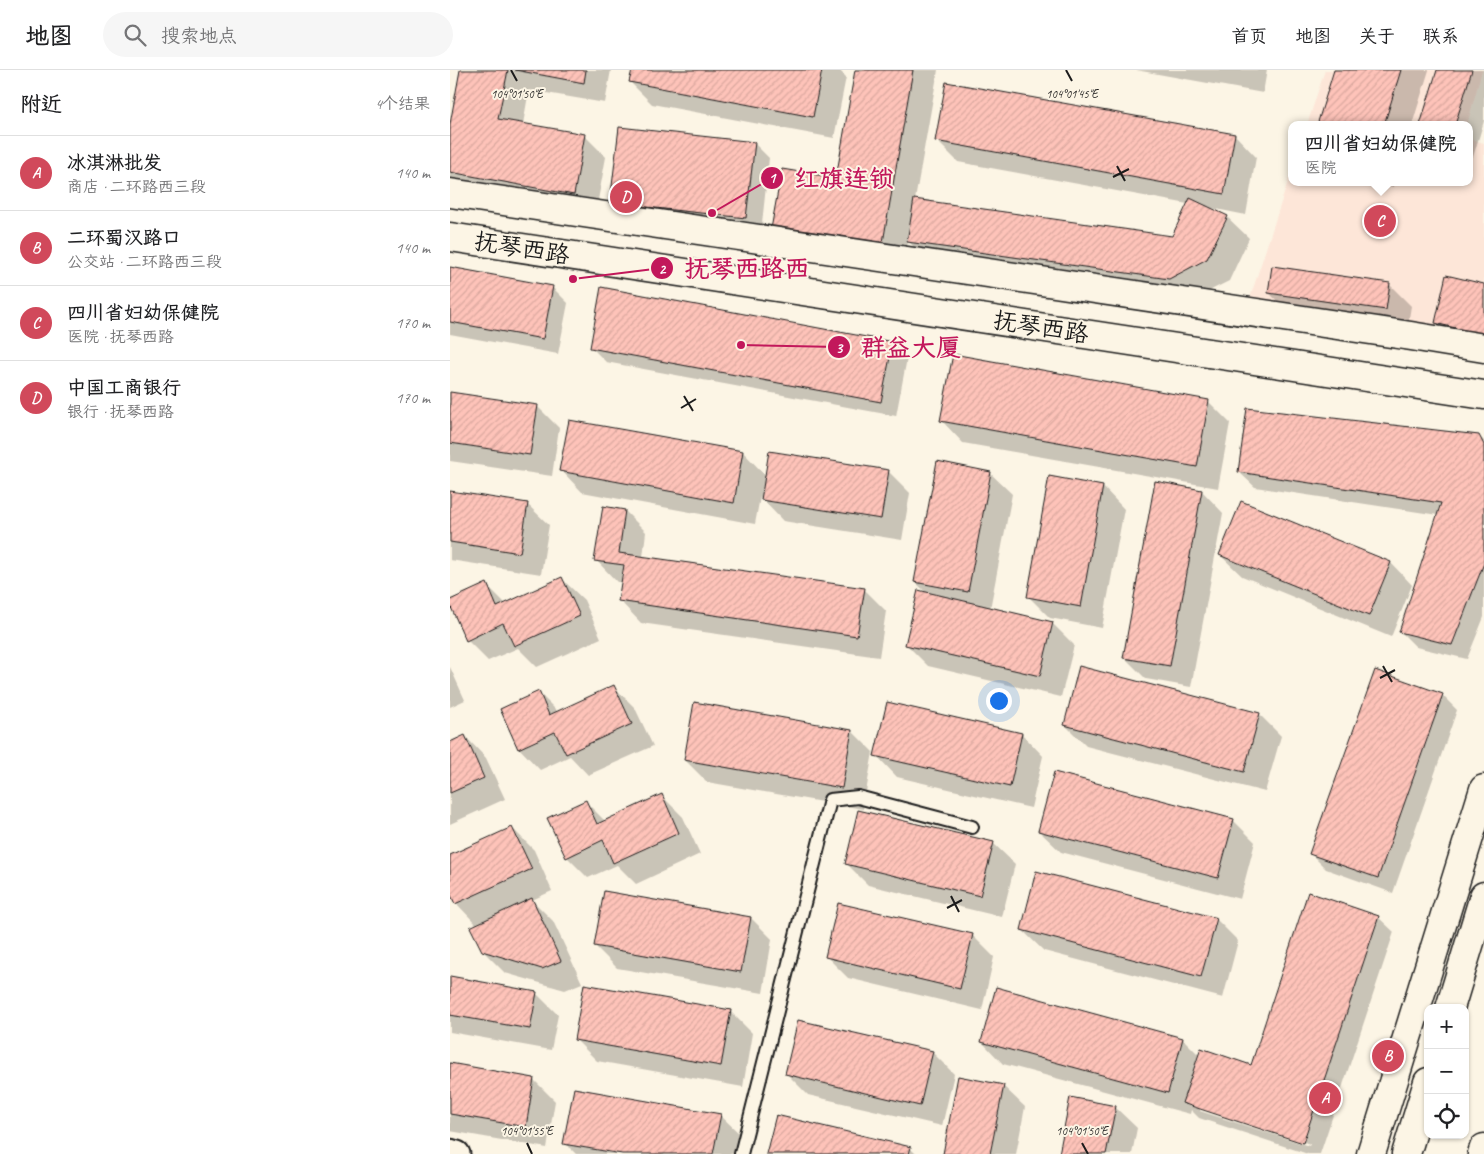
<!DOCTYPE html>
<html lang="zh">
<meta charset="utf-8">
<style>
:root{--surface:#fff;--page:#f6f6f6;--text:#202124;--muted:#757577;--line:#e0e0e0;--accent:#d1495b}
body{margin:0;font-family:Caveat,"LXGW WenKai TC",sans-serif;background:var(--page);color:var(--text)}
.controls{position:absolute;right:15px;bottom:15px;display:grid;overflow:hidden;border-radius:10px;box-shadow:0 1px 4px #0004}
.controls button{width:45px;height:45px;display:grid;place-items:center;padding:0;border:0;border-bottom:1px solid var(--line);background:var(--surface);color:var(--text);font:25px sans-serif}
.you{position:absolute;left:548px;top:630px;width:18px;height:18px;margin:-12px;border:4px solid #fff;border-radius:50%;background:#1a73e8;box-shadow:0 0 0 8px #1a73e833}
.badge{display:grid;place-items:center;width:32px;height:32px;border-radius:50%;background:var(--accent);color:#fff;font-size:16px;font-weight:700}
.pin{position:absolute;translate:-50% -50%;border:2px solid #fff;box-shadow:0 1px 5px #0006}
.popup{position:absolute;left:838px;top:51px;width:185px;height:65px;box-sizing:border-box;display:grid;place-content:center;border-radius:10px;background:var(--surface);filter:drop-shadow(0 1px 4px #0005);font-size:16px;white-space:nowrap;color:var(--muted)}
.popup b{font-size:19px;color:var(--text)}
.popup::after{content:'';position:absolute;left:50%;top:100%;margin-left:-10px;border:10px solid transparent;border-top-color:var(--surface)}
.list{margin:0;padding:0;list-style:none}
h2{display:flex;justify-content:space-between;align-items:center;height:65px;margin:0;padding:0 20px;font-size:21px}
h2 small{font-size:16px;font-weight:400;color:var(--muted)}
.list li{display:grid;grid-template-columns:32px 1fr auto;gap:15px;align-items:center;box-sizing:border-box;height:75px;padding:0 20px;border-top:1px solid var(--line)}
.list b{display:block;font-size:19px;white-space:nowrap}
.list p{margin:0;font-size:16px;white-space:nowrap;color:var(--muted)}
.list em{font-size:16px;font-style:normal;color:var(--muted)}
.icon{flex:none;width:28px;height:28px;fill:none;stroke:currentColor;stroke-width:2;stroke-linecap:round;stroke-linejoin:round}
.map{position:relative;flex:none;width:1034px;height:1084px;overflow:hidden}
header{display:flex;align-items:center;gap:30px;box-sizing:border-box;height:70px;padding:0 25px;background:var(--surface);border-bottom:1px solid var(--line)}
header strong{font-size:24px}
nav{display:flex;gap:28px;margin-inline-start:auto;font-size:18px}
.search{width:350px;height:45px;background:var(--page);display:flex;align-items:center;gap:12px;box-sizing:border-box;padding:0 18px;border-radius:28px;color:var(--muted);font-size:19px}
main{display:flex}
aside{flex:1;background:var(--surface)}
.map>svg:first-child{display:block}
</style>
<header>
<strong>地图</strong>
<div class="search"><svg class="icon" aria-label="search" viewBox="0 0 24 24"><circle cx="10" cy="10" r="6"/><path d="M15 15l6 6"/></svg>搜索地点</div>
<nav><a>首页</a><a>地图</a><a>关于</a><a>联系</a></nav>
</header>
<main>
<aside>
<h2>附近<small>4个结果</small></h2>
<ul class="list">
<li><span class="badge">A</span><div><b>冰淇淋批发</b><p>商店 · 二环路西三段</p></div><em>140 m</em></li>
<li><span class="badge">B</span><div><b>二环蜀汉路口</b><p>公交站 · 二环路西三段</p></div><em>140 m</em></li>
<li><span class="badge">C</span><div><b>四川省妇幼保健院</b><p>医院 · 抚琴西路</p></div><em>170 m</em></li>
<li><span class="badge">D</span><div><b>中国工商银行</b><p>银行 · 抚琴西路</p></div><em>170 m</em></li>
</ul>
</aside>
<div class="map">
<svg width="1034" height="1084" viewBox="0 0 1034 1084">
<defs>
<pattern id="building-hatch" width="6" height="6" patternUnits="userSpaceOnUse" patternTransform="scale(1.25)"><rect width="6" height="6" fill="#fec3b9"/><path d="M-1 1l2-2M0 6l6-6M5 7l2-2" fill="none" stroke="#d9a79e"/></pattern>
</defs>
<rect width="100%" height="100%" fill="#fcf5e5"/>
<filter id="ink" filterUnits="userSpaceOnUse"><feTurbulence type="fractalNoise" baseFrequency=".02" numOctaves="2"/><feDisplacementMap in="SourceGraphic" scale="10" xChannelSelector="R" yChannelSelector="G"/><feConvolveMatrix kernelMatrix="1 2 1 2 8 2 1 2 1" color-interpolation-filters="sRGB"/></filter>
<g filter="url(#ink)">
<!-- built -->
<path fill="#fde6d8" d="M875 0H1032L1017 55H857Z
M1019 69 1034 73V271L800 228 841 102V112H1019Z"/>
<!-- shadow -->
<path fill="#0003" fill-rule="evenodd" d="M11 0H161L155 33 79 20 73 54 135 66 156 87 145 146 14 122 0 108V61Z
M183 0H389L396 7 384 68 202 34 180 12Z
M406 0H488L465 130 722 167 738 134 508 92 487 71 785 65 806 87 796 145 761 138 777 147 799 168 779 211 741 230 480 193 458 171 453 199 344 180 387 110Z
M686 0H817L813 23Z
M885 0H979L962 55H868Z
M988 0H1034V51L1023 87 1019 85V55H972Z
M304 73 319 88 311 163 177 148 161 132Z
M928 112H944L943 117Z
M0 199 102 217 118 233 108 284 0 264Z
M939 214 961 236 957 261 841 244 819 223Z
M1034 215V281L1008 274 986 253Z
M442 273 457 288 446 346 156 292 141 277Z
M0 323 87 336 109 358 102 406 0 391Z
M758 331 780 353 768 418 513 373 492 351Z
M1029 366 1034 371V547L1017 589 966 577 951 562 988 445 805 417 789 402Z
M293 382 316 406 438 401 460 423 452 470 333 451 310 427 305 454 132 422 111 400Z
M540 403 562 424 540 539 602 553 624 575 611 627 478 596 456 574 478 524 465 512Z
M653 417 674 439 652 558 600 548 578 526Z
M752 421 773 443 741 617 696 609 674 587Z
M0 422 77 434 99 455 91 504 0 490Z
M175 441 196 462 193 487 414 519 436 541 429 587 191 553 170 531 172 512H167L146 490Z
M770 485 941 493 962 515 941 567 792 506Z
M112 509 134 530 151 568 87 597 68 578 38 591 17 570 0 532 37 515 56 534Z
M0 597 15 630 0 637Z
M164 617 185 638 203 676 138 705 120 686 90 700 69 678 89 623 108 642Z
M992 625 1007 640 943 823 876 799 861 784Z
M809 644 831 666 815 722 636 676 615 655Z
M402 661 423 682 413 739 257 712 235 690Z
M572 664 593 686 581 738 447 707 426 685Z
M15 666 36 688 55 729 0 754V673Z
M211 725 233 747 250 784 186 814 167 795 138 808 117 787 136 732 155 751Z
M783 750 805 772 790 829 611 782 589 761Z
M62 758 84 780 102 821 82 830 103 851 132 913 115 920 55 903 33 881 27 855 6 833 0 820V786Z
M543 773 565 794 552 847 418 815 397 794Z
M389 835 523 866 544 887 532 940 398 908 377 887Z
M928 847 944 862 870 1084H858L749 1048 741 1040 740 1044 553 994 532 972 733 969 750 986 801 996ZM750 1038 860 1074 859 1076 750 1041Z
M301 848 322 869 313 923 167 898 145 876Z
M766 849 788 871 773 928 594 881 572 860Z
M0 907 86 923 108 945 101 980 0 962Z
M281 942 302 963 293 1017 147 991 126 970Z
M349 951 483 983 504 1004 492 1056 358 1025 337 1004Z
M0 995 83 1009 105 1031 97 1078 0 1061Z
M553 1016 575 1037 566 1084H494Z
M665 1037 687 1058 682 1084H610Z
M270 1045 292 1066 288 1084H126L115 1073Z
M460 1078 466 1084H318Z"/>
<!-- building -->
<path fill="url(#building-hatch)" stroke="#1c1c1c" d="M10 0H58L48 49 135 64 124 125 0 102V54Z
M65 0H136L134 13Z
M182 0H372L363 47 179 12Z
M405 0H463L432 178 321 159 332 99 386 108Z
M884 0H951L934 55H867Z
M987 0H1022L1005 55H970Z
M496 12 785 64 774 124 485 71Z
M169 57 305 72 296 148 160 133Z
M740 128 778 146 757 189 719 209 457 172 464 129 722 166Z
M822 196 940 213 936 240 818 223Z
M0 197 103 216 93 269 0 252Z
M996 205 1034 214V265L985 253Z
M151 217 443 272 431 332 140 278Z
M503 284 759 330 747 397 490 351Z
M0 322 88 335 80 385 0 373Z
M797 338 1029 365 1034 375V493L1002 575 949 562 991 433 788 402Z
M119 350 293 381 284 433 109 401Z
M319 381 439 400 431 449 311 430Z
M487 391 541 402 518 522 464 512Z
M599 406 653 416 631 537 577 527Z
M705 411 752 420 720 596 673 588Z
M0 421 78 433 70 483 0 472Z
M791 431 941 492 919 546 769 485Z
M153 436 175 440 169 483 415 518 407 566 168 531 174 495 144 491Z
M112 507 130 546 64 576 53 553 16 571 0 535V530L37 513 47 537Z
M468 520 603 552 590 606 455 575Z
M629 596 810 643 794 702 614 655Z
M925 600 993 624 928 808 859 784Z
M164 615 182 654 116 684 105 662 68 679 50 639 89 621 99 645Z
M244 632 402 660 392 718 234 690Z
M437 632 572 663 560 717 424 686Z
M15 665 34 708 0 723V672Z
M604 702 784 749 768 808 588 761Z
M212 724 229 763 163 793 153 770 116 788 97 748 136 730 147 754Z
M408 740 544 772 530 826 395 794Z
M62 757 82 799 5 834 0 823V785Z
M586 801 767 848 751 907 571 860Z
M154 821 301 847 291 902 144 876Z
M858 822 929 846 853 1073 732 1033 751 978 801 995Z
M82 828 111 891 92 899 32 881 20 857Z
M388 833 523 864 510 919 375 887Z
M0 906 87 922 80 959 0 945Z
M134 914 281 940 271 996 124 970Z
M546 917 733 968 718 1023 531 972Z
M348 950 483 981 470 1036 335 1004Z
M0 993 84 1008 76 1057 0 1044Z
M508 1006 554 1015 540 1084H493Z
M124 1018 271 1044 263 1084H172L113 1074Z
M620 1027 666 1036 656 1084H609Z
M326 1045 461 1077 459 1084H316Z"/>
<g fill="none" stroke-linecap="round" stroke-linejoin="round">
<defs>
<path id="service" d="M291 1084 380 730 408 727 522 757"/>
<path id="minor" d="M0 1082 7 1084"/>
<path id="secondary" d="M921 1084 1034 719"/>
<path id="primary" d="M0 123 961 266 1034 278
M0 167 1034 325"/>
<path id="trunk" d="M1000 938 1034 826
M956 1084 978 1012
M1032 1084 1034 1078"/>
</defs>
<!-- service casing -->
<use href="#service" stroke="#1c1c1c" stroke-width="16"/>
<!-- minor casing -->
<use href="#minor" stroke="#1c1c1c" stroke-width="29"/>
<!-- secondary casing -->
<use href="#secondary" stroke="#1c1c1c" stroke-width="31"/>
<!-- primary casing -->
<use href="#primary" stroke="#1c1c1c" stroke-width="31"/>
<!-- trunk casing -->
<use href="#trunk" stroke="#1c1c1c" stroke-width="31"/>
<!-- service -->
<use href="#service" stroke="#fcf5e5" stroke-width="12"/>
<!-- minor -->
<use href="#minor" stroke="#fcf5e5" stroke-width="25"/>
<!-- secondary -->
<use href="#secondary" stroke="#fcf5e5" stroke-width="28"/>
<!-- primary -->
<use href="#primary" stroke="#fcf5e5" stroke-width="28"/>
<!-- trunk -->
<use href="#trunk" stroke="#fcf5e5" stroke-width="28"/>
</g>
</g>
<!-- ticks -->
<path fill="none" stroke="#1c1c1c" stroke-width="2" d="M61 0 67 11M616 0 622 11M667 96 675 111M663 107 679 99M234 326 243 341M231 338 246 329M933 596 942 612M930 608 945 600M501 826 509 842M497 838 512 830M77 1073 82 1084M632 1073 638 1084"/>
<g text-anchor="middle" stroke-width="4" stroke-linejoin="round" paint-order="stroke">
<!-- street labels -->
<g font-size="24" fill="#1c1c1c" stroke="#fcf5e5">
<text transform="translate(72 178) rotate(9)" y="8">抚琴西路</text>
<text transform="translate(591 257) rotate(9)" y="8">抚琴西路</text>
</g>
</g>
<g font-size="12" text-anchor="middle" fill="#1c1c1c" stroke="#fcf5e5" stroke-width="4" stroke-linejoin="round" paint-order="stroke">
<text x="67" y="28">104°01'50"E</text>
<text x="622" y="28">104°01'45"E</text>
<text x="77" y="1065">104°01'55"E</text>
<text x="632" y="1065">104°01'50"E</text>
</g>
<!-- callouts -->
<path fill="none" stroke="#c2185b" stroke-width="2" d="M262 143L322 108M123 209L212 198M291 275L389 277"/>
<g fill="#c2185b" stroke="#fcf5e5" stroke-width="2">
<circle cx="262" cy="143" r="5"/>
<circle cx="123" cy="209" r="5"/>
<circle cx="291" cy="275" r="5"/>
<circle cx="322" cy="108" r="12"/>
<circle cx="212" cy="198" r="12"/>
<circle cx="389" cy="277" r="12"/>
</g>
<g font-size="15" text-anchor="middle" font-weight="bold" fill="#fff">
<text x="322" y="113">1</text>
<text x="212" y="204">2</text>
<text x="389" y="283">3</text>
</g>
<g font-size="25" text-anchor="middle" font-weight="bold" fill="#c2185b" stroke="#fcf5e5" stroke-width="4" stroke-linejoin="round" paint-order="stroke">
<text x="394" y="117">红旗连锁</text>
<text x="297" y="207">抚琴西路西</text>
<text x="461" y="286">群益大厦</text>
</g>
</svg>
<div class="controls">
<button>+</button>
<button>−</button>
<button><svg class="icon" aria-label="locate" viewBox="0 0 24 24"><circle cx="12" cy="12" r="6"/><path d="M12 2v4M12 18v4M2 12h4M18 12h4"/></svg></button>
</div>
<div class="you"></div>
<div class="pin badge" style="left:875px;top:1028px">A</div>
<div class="pin badge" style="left:938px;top:986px">B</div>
<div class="pin badge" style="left:930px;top:151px">C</div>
<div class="popup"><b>四川省妇幼保健院</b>医院</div>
<div class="pin badge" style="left:176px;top:127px">D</div>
</div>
</main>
